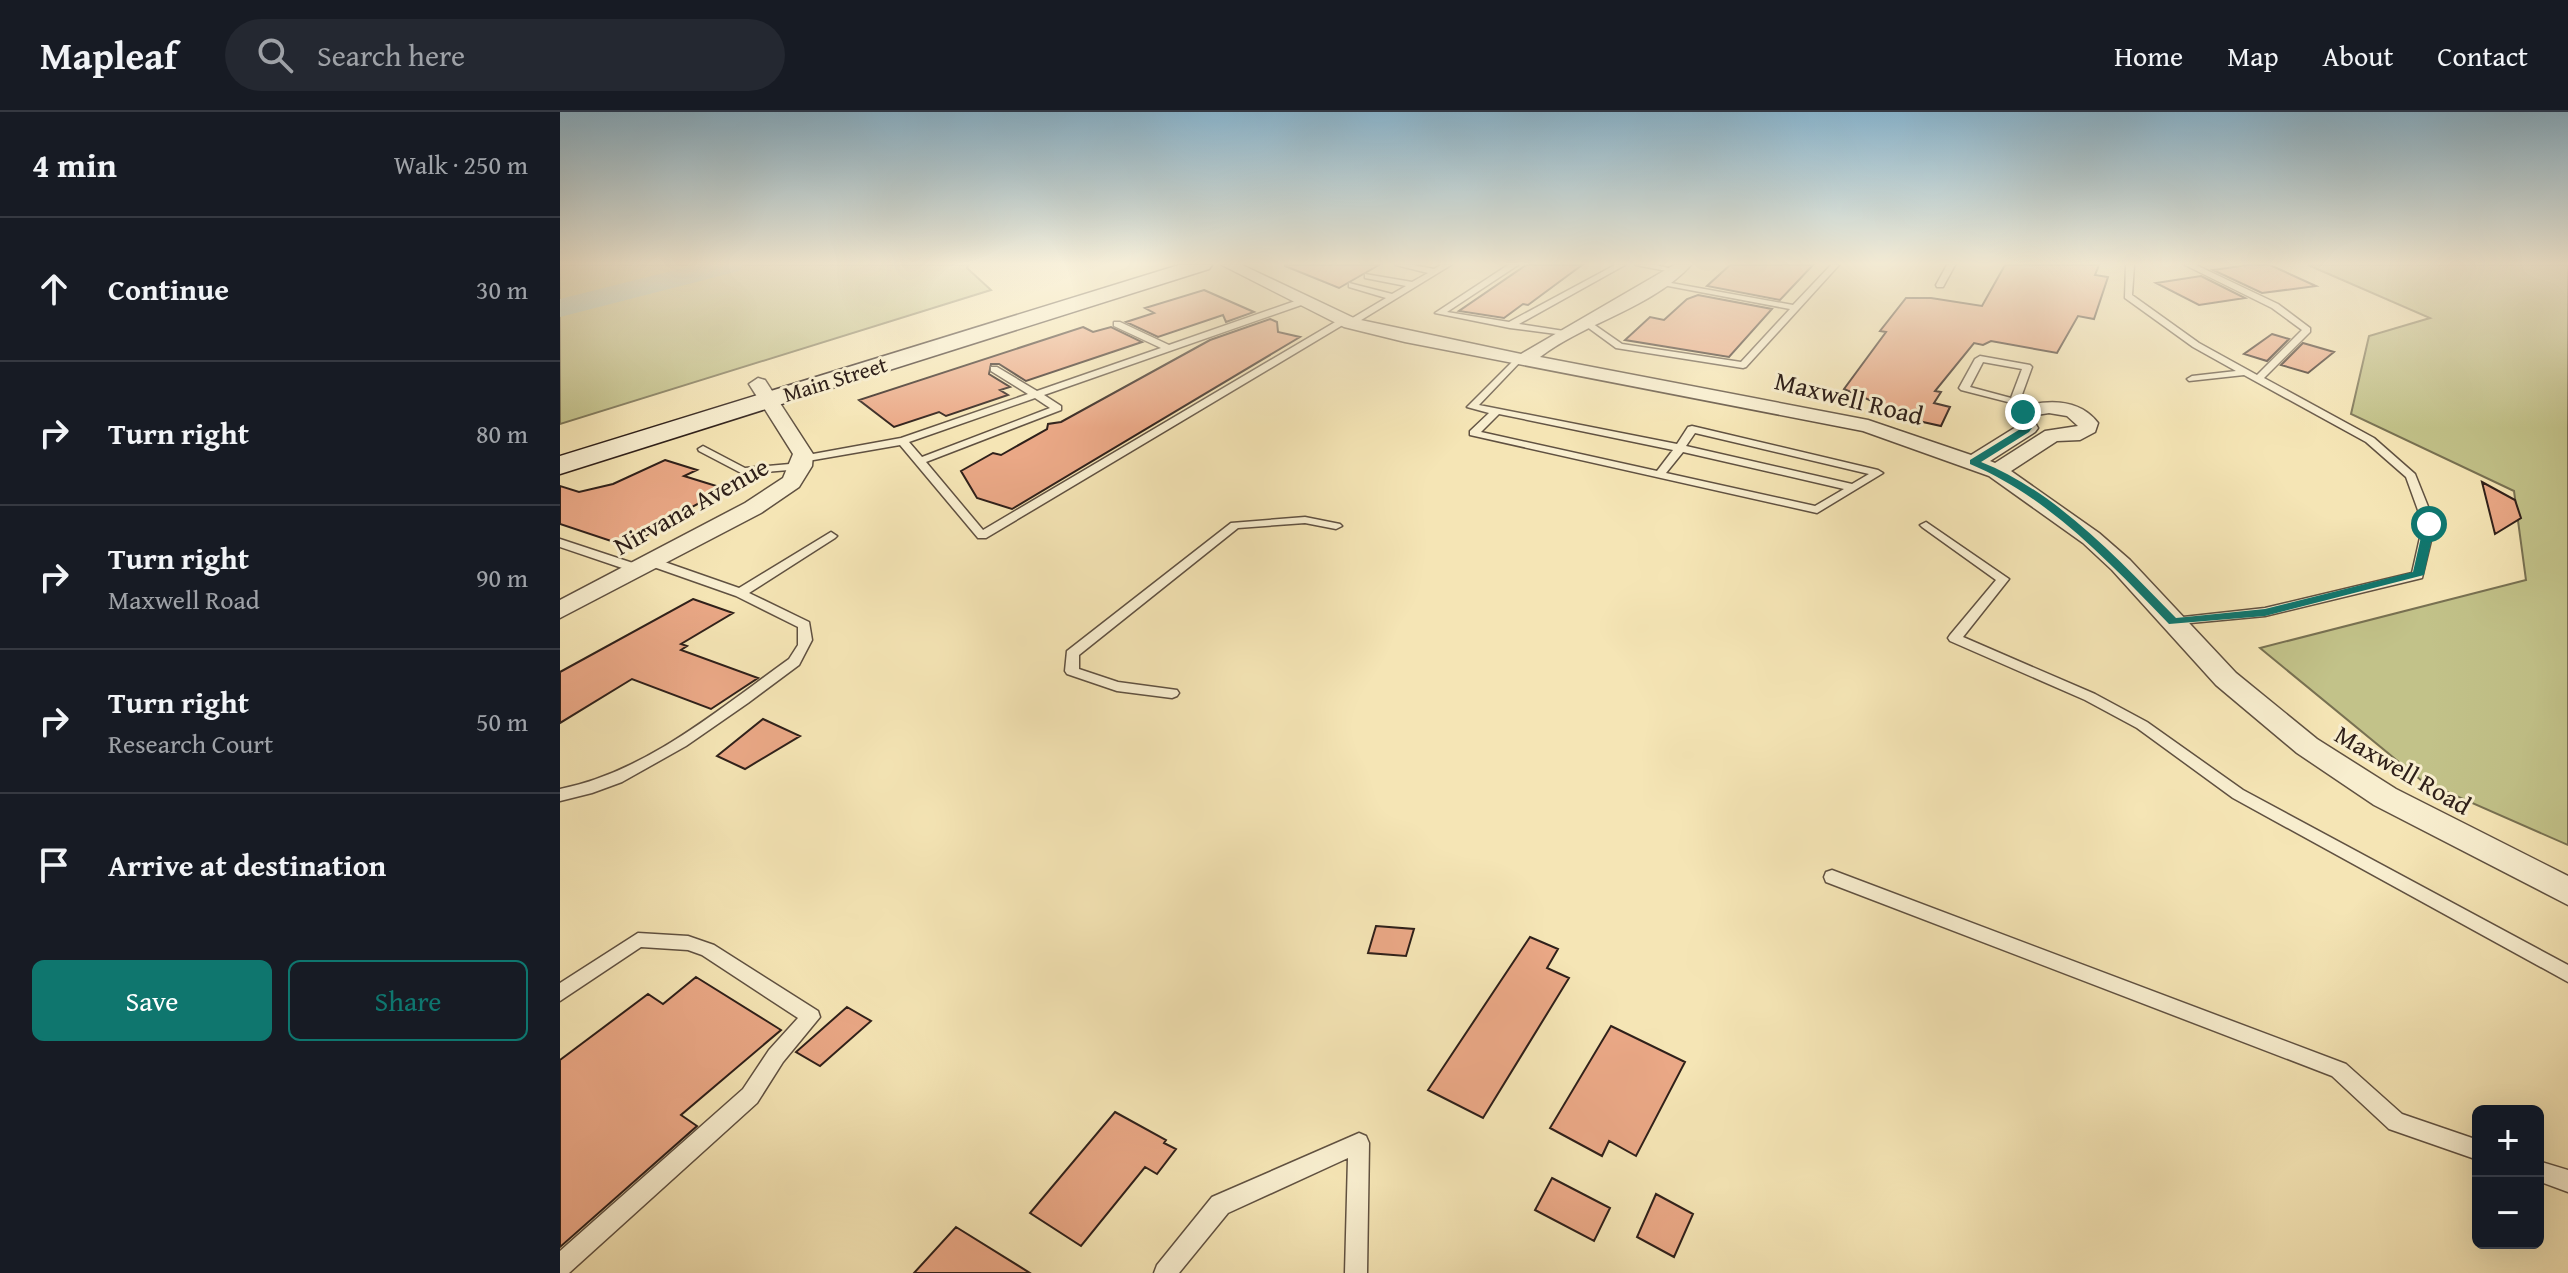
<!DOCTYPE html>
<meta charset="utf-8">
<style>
:root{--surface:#171b24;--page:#242831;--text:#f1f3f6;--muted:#9ea1a6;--line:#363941;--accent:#0f766e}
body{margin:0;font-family:"Gentium Book Plus",serif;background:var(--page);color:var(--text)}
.controls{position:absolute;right:24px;bottom:24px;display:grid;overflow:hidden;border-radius:12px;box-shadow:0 8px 32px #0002}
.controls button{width:72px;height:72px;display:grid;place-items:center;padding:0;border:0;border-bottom:2px solid var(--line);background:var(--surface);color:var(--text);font:40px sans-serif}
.stop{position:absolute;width:24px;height:24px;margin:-18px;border:6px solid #0f766e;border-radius:50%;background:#fff}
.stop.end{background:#0f766e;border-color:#fff;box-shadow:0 2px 8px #0008}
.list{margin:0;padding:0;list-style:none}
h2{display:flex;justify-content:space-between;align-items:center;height:104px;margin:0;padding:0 32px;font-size:34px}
h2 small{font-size:26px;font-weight:400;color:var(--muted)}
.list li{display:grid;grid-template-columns:52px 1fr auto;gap:24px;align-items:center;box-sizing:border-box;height:144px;padding:0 32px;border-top:2px solid var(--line)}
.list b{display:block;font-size:30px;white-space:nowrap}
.list p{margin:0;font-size:26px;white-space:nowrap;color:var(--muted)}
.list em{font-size:26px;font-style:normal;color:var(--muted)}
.actions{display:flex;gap:16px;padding:24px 32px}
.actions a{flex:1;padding:18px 0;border:2px solid var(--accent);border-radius:12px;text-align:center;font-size:28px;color:var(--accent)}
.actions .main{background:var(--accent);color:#fff}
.icon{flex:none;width:44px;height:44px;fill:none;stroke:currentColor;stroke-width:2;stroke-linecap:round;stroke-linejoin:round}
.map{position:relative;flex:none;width:2008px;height:1161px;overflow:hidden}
header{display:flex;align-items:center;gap:48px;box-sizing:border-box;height:112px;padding:0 40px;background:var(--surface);border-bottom:2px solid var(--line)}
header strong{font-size:38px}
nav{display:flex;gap:44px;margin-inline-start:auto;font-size:28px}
.search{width:560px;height:72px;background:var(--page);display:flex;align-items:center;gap:20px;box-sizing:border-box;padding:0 28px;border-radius:44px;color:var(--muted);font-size:30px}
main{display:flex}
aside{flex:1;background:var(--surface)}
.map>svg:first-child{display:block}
</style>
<header>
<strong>Mapleaf</strong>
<div class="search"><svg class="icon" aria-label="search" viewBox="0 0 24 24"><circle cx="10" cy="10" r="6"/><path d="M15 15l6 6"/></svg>Search here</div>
<nav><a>Home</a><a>Map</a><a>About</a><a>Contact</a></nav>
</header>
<main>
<aside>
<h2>4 min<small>Walk · 250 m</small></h2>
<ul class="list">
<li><svg class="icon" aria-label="ahead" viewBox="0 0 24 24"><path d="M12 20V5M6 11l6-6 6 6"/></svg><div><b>Continue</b></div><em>30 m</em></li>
<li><svg class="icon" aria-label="right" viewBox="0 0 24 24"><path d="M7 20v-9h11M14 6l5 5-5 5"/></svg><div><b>Turn right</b></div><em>80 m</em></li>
<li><svg class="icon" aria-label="right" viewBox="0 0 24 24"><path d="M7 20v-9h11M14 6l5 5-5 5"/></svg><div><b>Turn right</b><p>Maxwell Road</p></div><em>90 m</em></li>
<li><svg class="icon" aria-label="right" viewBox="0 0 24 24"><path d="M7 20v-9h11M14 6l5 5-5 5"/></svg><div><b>Turn right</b><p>Research Court</p></div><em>50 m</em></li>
<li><svg class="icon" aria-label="arrive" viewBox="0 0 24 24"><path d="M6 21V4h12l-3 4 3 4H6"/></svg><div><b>Arrive at destination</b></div></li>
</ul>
<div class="actions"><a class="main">Save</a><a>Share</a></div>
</aside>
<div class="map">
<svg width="2008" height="1161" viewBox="0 0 2008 1161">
<rect width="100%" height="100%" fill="#f5e5b5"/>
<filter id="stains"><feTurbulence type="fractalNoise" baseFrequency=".0025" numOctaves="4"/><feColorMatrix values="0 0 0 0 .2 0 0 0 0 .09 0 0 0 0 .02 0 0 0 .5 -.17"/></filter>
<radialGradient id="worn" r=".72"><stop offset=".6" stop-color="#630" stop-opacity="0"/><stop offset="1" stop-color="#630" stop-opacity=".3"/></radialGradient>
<!-- green -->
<path fill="#c2c289" stroke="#787152" stroke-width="2" d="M0 153H409L407 156 431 178 0 312Z
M1748 153H2008V733L1862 669 1700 536 1966 468 1954 379 1791 302 1809 224 1870 206Z"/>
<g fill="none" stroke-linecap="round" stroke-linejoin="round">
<!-- river -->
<path fill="#9dbeb3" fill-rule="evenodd" d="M135 153H183L179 159 0 205V187Z"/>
</g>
<!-- building -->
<path fill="#eaa886" stroke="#2f201a" stroke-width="2" d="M819 153 779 176 725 154V153Z
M966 153H1022L968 193 963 192 944 206 899 199Z
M1170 153H1253L1220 188 1147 174Z
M1445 153H1539L1535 163 1548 165 1534 207 1518 204 1497 241 1431 229 1423 233 1414 231 1375 279 1381 280 1374 291 1390 295 1381 314 1318 300 1319 292 1284 277 1326 220 1320 219 1346 186H1371L1422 194Z
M1688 153H1710L1756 174 1702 181 1653 158Z
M1641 164 1685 186 1639 193 1596 171Z
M644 178 694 200 666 210 663 203 598 225 566 210 594 201 585 196Z
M1138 183 1212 197 1169 245 1065 228 1090 205 1104 208 1127 187Z
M710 207 717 210 718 220 740 225 452 397 417 386 401 359 433 341 441 343 487 317 488 312 501 310 650 228Z
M523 215 533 220 551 215 582 230 466 269 439 252H431L429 262 450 275 440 278 448 283 386 304 379 300 334 315 299 288Z
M1712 222 1729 227 1707 249 1684 242Z
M1743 231 1774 240 1748 261 1721 253Z
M105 348 137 358 124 364 166 377 128 397 134 399 77 428 57 431 0 412V374L19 380 53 372Z
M1922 370 1955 388 1961 406 1935 422Z
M133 487 173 501 121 532 127 534 121 538 198 566 151 597 72 567 0 611V560Z
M203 607 240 624 185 657 157 644Z
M816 814 854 817 846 844 808 841Z
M970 825 998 837 987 856 1009 866 923 1006 868 978Z
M136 865 221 918 121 1003 137 1014 0 1135V948L88 882 103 892Z
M287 895 311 909 260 954 236 940Z
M1051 914 1125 950 1076 1044 1049 1029 1042 1044 990 1016Z
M555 1000 606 1028 604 1031 616 1037 597 1062 585 1055 521 1134 470 1101Z
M992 1066 1050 1096 1034 1129 975 1098Z
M1096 1082 1133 1102 1114 1145 1077 1125Z
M396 1115 470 1161H354Z"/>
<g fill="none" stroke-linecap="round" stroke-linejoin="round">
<defs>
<path id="lane" d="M836 153H853L874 157 881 153H891L793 213 786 211 426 426H418L340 333 242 350 237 347 242 344 341 326 468 282 431 259V255H437L477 279 601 236 554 214V210H560L609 233 741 187H747V191L484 283 501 294V298L366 350 423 418 782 206 789 208 826 186 789 175V171L832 182 846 174 805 166V162L852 170 868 161ZM475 286 490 296 362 345 349 330Z
M948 153H958L887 200 949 210 1055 153H1065L959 212 1004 219V223L950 216 875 201Z
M1076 153H1096L1121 159 1117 161Z
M1271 153H1279L1186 255 1183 256 1056 236 1019 209 1026 207 1062 232 1181 250 1230 197 1103 173H1100V169L1233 193Z
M1387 153H1395L1383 175H1377L1376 173Z
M1566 153H1574L1572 183 1639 231 1697 263 1742 218 1712 196 1625 153H1636L1718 192 1750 216V220L1704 266 1814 326 1855 362 1875 412 1862 466 1705 504 1609 513 1608 510 1609 507 1614 506 1705 496 1852 461 1863 412 1846 365 1806 330 1684 263 1629 269 1627 267 1632 264 1676 259 1633 235 1565 186Z
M959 243 962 244V248L919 293 1117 332 1128 315 1132 314 1318 358 1323 361 1257 401 910 323V319L929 301 907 295ZM939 302 1113 338 1097 359 921 320ZM1135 321 1309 362 1292 372 1126 334ZM1123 340 1284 377 1255 394 1106 361Z
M1420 244 1470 253 1472 255 1460 288 1479 294V298L1401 278 1399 276 1415 247ZM1423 250 1462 257 1451 286 1410 275Z
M143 334 185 356 241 351 246 354 241 357 183 362 139 339 138 337Z
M745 405 780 412 782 414 776 417 745 411 678 416 519 543V557L558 570 617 578 619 581 617 584 612 586 557 579 507 562 505 559 507 539 671 411Z
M1366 410 1449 467 1403 525 1535 582 1587 610 1683 678 2008 853V870L1673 686 1577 616 1525 588 1390 529 1388 526 1390 523 1436 468 1362 415 1360 413Z
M271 420 277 424 275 426 189 481 249 510 252 528 239 553 188 591 126 634 62 670 32 681 0 689V677C86 660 159 597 229 547L238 533V515L176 484 88 453 86 450 88 447H96L179 476Z
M0 427 82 454 84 457 78 461 74 460 0 435Z
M1272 758 1786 952 1842 1002 1918 1028V1048L1829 1017 1772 964 1266 770 1264 765 1266 760Z
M78 821 128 824 154 833 258 899 260 905 223 950 197 991 9 1161H0V1139L183 977 209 938 238 906 142 843 128 838 81 835 0 889V871Z
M799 1021 806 1024 809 1031 807 1161H785L788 1046 668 1101 619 1161H594L597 1153 652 1085Z
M1978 1049 2008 1058V1080L1978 1069Z"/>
<path id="street" d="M662 153H682L796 207 961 242 1114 153H1131C1092 196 1026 210 980 245L1308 308 1411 343 1456 315 1450 308 1456 296C1485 288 1518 285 1538 311L1535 320 1520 328 1497 329 1451 359 1539 421 1570 448 1676 561 1757 627 1836 677 2008 764V793L1814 693 1737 641 1656 573 1552 458 1523 431 1429 364 1303 319 845 230 784 215ZM1489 301 1507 304 1518 314 1485 319 1435 351 1430 349 1475 320 1478 316 1471 304Z
M198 266 205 268 253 342 252 354 239 375 201 401 0 506V488L185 391 223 366 233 342 189 272Z"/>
<path id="secondary" d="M619 153H652L649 157 0 362V344Z"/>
</defs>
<!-- lane casing -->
<use href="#lane" stroke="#605141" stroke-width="3"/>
<!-- street casing -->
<use href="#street" stroke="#605141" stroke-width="3"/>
<!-- secondary casing -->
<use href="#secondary" stroke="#2f201a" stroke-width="3"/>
<!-- lane -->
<use href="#lane" fill="#f8eecf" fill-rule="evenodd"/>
<!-- street -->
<use href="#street" fill="#f8eecf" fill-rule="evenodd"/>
<!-- secondary -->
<use href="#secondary" fill="#f8eecf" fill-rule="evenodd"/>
</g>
<!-- sky -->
<linearGradient id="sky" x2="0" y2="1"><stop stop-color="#8ab8d3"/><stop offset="0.48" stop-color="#faf3de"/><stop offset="1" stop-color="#faf3de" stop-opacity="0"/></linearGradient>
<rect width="2008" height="316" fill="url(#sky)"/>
<!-- route -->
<path fill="#0f766e" d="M1460 298 1468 300 1465 308 1472 316 1469 320 1421 350C1497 380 1560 449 1616 506L1705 497 1853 460 1864 412 1869 408 1875 412 1864 463 1705 504 1609 512C1551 452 1489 385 1410 352V348L1462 316 1455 308Z"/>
<g text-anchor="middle" stroke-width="6" stroke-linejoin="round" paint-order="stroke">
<!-- far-street labels -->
<g font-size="22" fill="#2f201a" stroke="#f8eecf">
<text transform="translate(275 267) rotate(-17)" y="8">Main Street</text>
</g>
<!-- street labels -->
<g font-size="26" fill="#2f201a" stroke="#f8eecf">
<text transform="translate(1289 286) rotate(14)" y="9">Maxwell Road</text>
<text transform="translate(131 394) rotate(-29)" y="9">Nirvana Avenue</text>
<text transform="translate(1843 658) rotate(30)" y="9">Maxwell Road</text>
</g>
</g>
<rect width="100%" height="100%" filter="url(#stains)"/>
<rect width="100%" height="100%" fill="url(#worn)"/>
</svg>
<div class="controls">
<button>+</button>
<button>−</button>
</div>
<div class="stop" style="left:1869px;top:412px"></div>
<div class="stop end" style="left:1463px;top:300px"></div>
</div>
</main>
